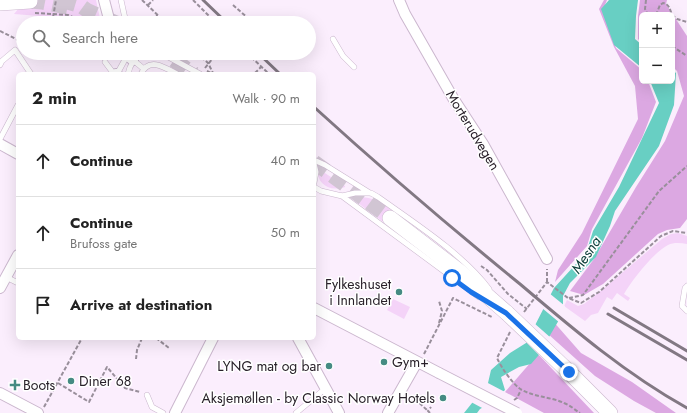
<!DOCTYPE html>
<meta charset="utf-8">
<style>
:root{--surface:#fff;--page:#f6f6f6;--text:#222;--muted:#767676;--line:#e0e0e0}
body{margin:0;font-family:Jost,sans-serif;background:var(--page);color:var(--text)}
.controls{position:absolute;right:12px;top:12px;display:grid;overflow:hidden;border-radius:6px;box-shadow:0 4px 16px #0002}
.controls button{width:36px;height:36px;display:grid;place-items:center;padding:0;border:0;border-bottom:1px solid var(--line);background:var(--surface);color:var(--text);font:20px sans-serif}
.stop{position:absolute;width:12px;height:12px;margin:-9px;border:3px solid #1a73e8;border-radius:50%;background:#fff}
.stop.end{background:#1a73e8;border-color:#fff;box-shadow:0 1px 4px #0008}
.list{margin:0;padding:0;list-style:none}
h2{display:flex;justify-content:space-between;align-items:center;height:52px;margin:0;padding:0 16px;font-size:17px}
h2 small{font-size:13px;font-weight:400;color:var(--muted)}
.list li{display:grid;grid-template-columns:26px 1fr auto;gap:12px;align-items:center;box-sizing:border-box;height:72px;padding:0 16px;border-top:1px solid var(--line)}
.list b{display:block;font-size:15px;white-space:nowrap}
.list p{margin:0;font-size:13px;white-space:nowrap;color:var(--muted)}
.list em{font-size:13px;font-style:normal;color:var(--muted)}
.icon{flex:none;width:22px;height:22px;fill:none;stroke:currentColor;stroke-width:2;stroke-linecap:round;stroke-linejoin:round}
.map{position:relative;flex:none;width:687px;height:413px;overflow:hidden}
.search{position:absolute;background:var(--surface);box-shadow:0 4px 16px #0002;left:16px;top:16px;width:300px;height:44px;display:flex;align-items:center;gap:10px;box-sizing:border-box;padding:0 14px;border-radius:22px;color:var(--muted);font-size:15px}
.panel{position:absolute;background:var(--surface);box-shadow:0 4px 16px #0002;left:16px;top:72px;width:300px;height:268px;border-radius:6px}
.map>svg:first-child{display:block}
</style>
<div class="map">
<svg width="687" height="413" viewBox="0 0 687 413">
<rect width="100%" height="100%" fill="#fbeefd"/>
<!-- green -->
<path fill="#f4d3f8" d="M44 0H96L101 23H77L76 22 39 16 14 14 19 8C29 7 40 10 44 0Z
M317 168 345 186V187C330 192 317 185 317 168Z
M353 197C373 196 380 201 394 212L386 222V224L354 200 352 198Z
M678 233 687 236V244C681 243 674 242 668 245 654 252 632 280 624 294L630 298 628 301 617 293 612 300 607 297 598 313 591 315 585 321 564 306 567 300 578 306 584 304 602 290 662 239 671 234Z
M393 299 410 307 404 319 387 310Z"/>
<!-- forest -->
<path fill="#dca8e2" d="M604 0H607L603 10 616 48 642 70V81H648L656 102 642 138 592 229 587 246 555 282 558 270 582 233 638 119 635 86 614 47 599 9Z
M640 0H667L666 4 687 36V219L680 228 667 230 658 234 603 284 584 295 570 291 594 259 636 187 665 141 684 96 677 71 672 66V15H642V43L638 39V16Z
M552 320 581 353 632 382 676 413H656L634 401 595 376 548 334Z
M538 354 594 413H544L505 392Z"/>
<!-- water -->
<path fill="#68cfc3" d="M609 0H638L636 16 635 39 642 45V68L614 45 601 9Z
M672 70 676 73 674 105 659 146 615 211 610 226 596 257 570 283 563 296V313L538 356 531 364 519 367 501 377 505 390 491 403 480 409 477 413H464L488 383 491 370 510 353 526 343 554 288 586 253 593 231 619 187 659 103 650 81H672Z"/>
<!-- pier -->
<path fill="#fbeefd" d="M549 293 565 306V313L560 323 542 308Z
M534 323 551 338 540 356 525 341Z
M486 382 505 392 492 405 484 409 471 402Z"/>
<g fill="none" stroke-linecap="round" stroke-linejoin="round">
<!-- primary-tunnel -->
<path stroke="#d1c5d3" stroke-width="15" stroke-dasharray="15 8" stroke-linecap="butt" d="M61 0 81 6 88 11 116 23
M30 1 42 2 72 8
M174 60 194 74
M314 162 390 218"/>
<defs>
<path id="lane" d="M121 0 126 23
M333 39 343 56 354 67
M161 53 200 74
M133 60 144 69
M105 62 114 74
M0 65 2 61 15 50 31 74
M117 74 127 56
M128 74C130 64 134 58 142 53
M141 74C149 56 166 68 177 74
M0 139 18 105
M314 160 325 165 370 193
M314 163 316 172 314 183
M314 187 321 191 342 196 355 193H371L378 197C413 222 463 254 489 289
M342 196 479 297
M6 277 18 283
M687 286 685 288 682 306 687 311
M147 395 152 407 163 413
M296 413 326 388"/>
<path id="street" d="M104 0 110 23
M399 0 405 14 453 98 483 144 547 259
M124 53 133 60
M116 74H117
M0 144 18 154
M0 288 18 255
M314 308 439 373
M298 338 339 413
M0 393 38 413
M175 413 213 338
M388 413 417 362"/>
<path id="primary" d="M0 3 30 1
M390 218 459 271 507 313
M569 372 610 413"/>
</defs>
<!-- lane casing -->
<use href="#lane" stroke="#cbb7ce" stroke-width="6"/>
<!-- street casing -->
<use href="#street" stroke="#cbb7ce" stroke-width="12"/>
<!-- primary casing -->
<use href="#primary" stroke="#cbb7ce" stroke-width="16"/>
<!-- path -->
<path stroke="#998f9b" stroke-width="2" stroke-dasharray="4 2" stroke-linecap="butt" d="M142 0 166 23
M193 0 216 23
M646 0 645 9 648 15
M148 5 153 0
M233 5 249 19
M35 13 68 15 88 23
M656 15 660 5 663 3C669 4 670 9 672 15
M672 15 677 19 687 22
M52 23 56 0
M155 23 157 15
M0 31 20 41
M672 46 687 56
M197 53 208 63 213 73
M247 53 269 74
M205 68 213 58
M207 71 213 74
M255 73 261 67
M481 266 487 270 508 294 527 309
M547 282V269
M569 298 583 295 659 191 687 166
M524 312 547 282 568 298 581 303 599 292 661 236 673 231 687 233
M439 323 442 311 439 301
M510 332 497 358C501 367 513 385 522 390 535 397 551 397 564 403 570 405 575 410 580 413
M156 338 169 348
M424 354 453 298 492 317
M136 359 137 350 142 338
M58 383 89 402 107 367 125 388 140 392
M415 399 428 411
M514 400 517 398 521 390
M44 407 82 338
M430 413 428 411 431 407"/>
<!-- lane -->
<use href="#lane" stroke="#fff" stroke-width="5"/>
<!-- street -->
<use href="#street" stroke="#fff" stroke-width="10"/>
<!-- primary -->
<use href="#primary" stroke="#fff" stroke-width="15"/>
<!-- rail -->
<path stroke="#827883" stroke-width="3" d="M203 0 227 23
M258 53 280 74
M314 107C381 168 450 227 520 284 573 329 626 374 687 408
M614 308 687 351
M608 314 687 360"/>
<defs>
<path id="street-bridge" d="M439 373 517 413"/>
<path id="primary-bridge" d="M507 313 569 372"/>
</defs>
<!-- street-bridge casing -->
<use href="#street-bridge" stroke="#cbb7ce" stroke-width="12" stroke-linecap="butt"/>
<!-- primary-bridge casing -->
<use href="#primary-bridge" stroke="#cbb7ce" stroke-width="16" stroke-linecap="butt"/>
<!-- street-bridge -->
<use href="#street-bridge" stroke="#fff" stroke-width="10"/>
<!-- primary-bridge -->
<use href="#primary-bridge" stroke="#fff" stroke-width="15"/>
</g>
<g fill="none" stroke-linecap="round" stroke-linejoin="round">
<!-- route -->
<path stroke="#1a73e8" stroke-width="5" d="M452 278 471 292 506 313 569 372"/>
</g>
<!-- markers -->
<g fill="#458b83" stroke="#fff" stroke-width="1.5">
<circle cx="399" cy="292" r="4"/>
<circle cx="384" cy="362" r="4"/>
<circle cx="329" cy="366" r="4"/>
<circle cx="71" cy="381" r="4"/>
<path d="M13 379h4v4h4v4h-4v4h-4v-4h-4v-4h4z"/>
<circle cx="443" cy="398" r="4"/>
</g>
<g text-anchor="middle" stroke-width="3" stroke-linejoin="round" paint-order="stroke">
<!-- street labels -->
<g font-size="14" fill="#29212a" stroke="#fff">
<text transform="translate(473 130) rotate(59)" y="5">Morterudvegen</text>
</g>
<!-- poi labels -->
<g font-size="14" fill="#29212a" stroke="#fff" text-anchor="end">
<text x="391" y="289">Fylkeshuset<tspan x="391" dy="16">i Innlandet</tspan></text>
<text x="392" y="367" text-anchor="start">Gym+</text>
<text x="321" y="371">LYNG mat og bar</text>
<text x="79" y="386" text-anchor="start">Diner 68</text>
<text x="23" y="390" text-anchor="start">Boots</text>
<text x="435" y="403">Aksjemøllen - by Classic Norway Hotels</text>
</g>
<!-- water labels -->
<g font-size="15" font-style="italic" fill="#11413c" stroke="#fff">
<text transform="translate(586 255) rotate(-56)" y="5">Mesna</text>
</g>
</g>
</svg>
<div class="controls">
<button>+</button>
<button>−</button>
</div>
<div class="stop" style="left:452px;top:278px"></div>
<div class="stop end" style="left:569px;top:372px"></div>
<div class="search"><svg class="icon" aria-label="search" viewBox="0 0 24 24"><circle cx="10" cy="10" r="6"/><path d="M15 15l6 6"/></svg>Search here</div>
<section class="panel">
<h2>2 min<small>Walk · 90 m</small></h2>
<ul class="list">
<li><svg class="icon" aria-label="ahead" viewBox="0 0 24 24"><path d="M12 20V5M6 11l6-6 6 6"/></svg><div><b>Continue</b></div><em>40 m</em></li>
<li><svg class="icon" aria-label="ahead" viewBox="0 0 24 24"><path d="M12 20V5M6 11l6-6 6 6"/></svg><div><b>Continue</b><p>Brufoss gate</p></div><em>50 m</em></li>
<li><svg class="icon" aria-label="arrive" viewBox="0 0 24 24"><path d="M6 21V4h12l-3 4 3 4H6"/></svg><div><b>Arrive at destination</b></div></li>
</ul>
</section>
</div>
